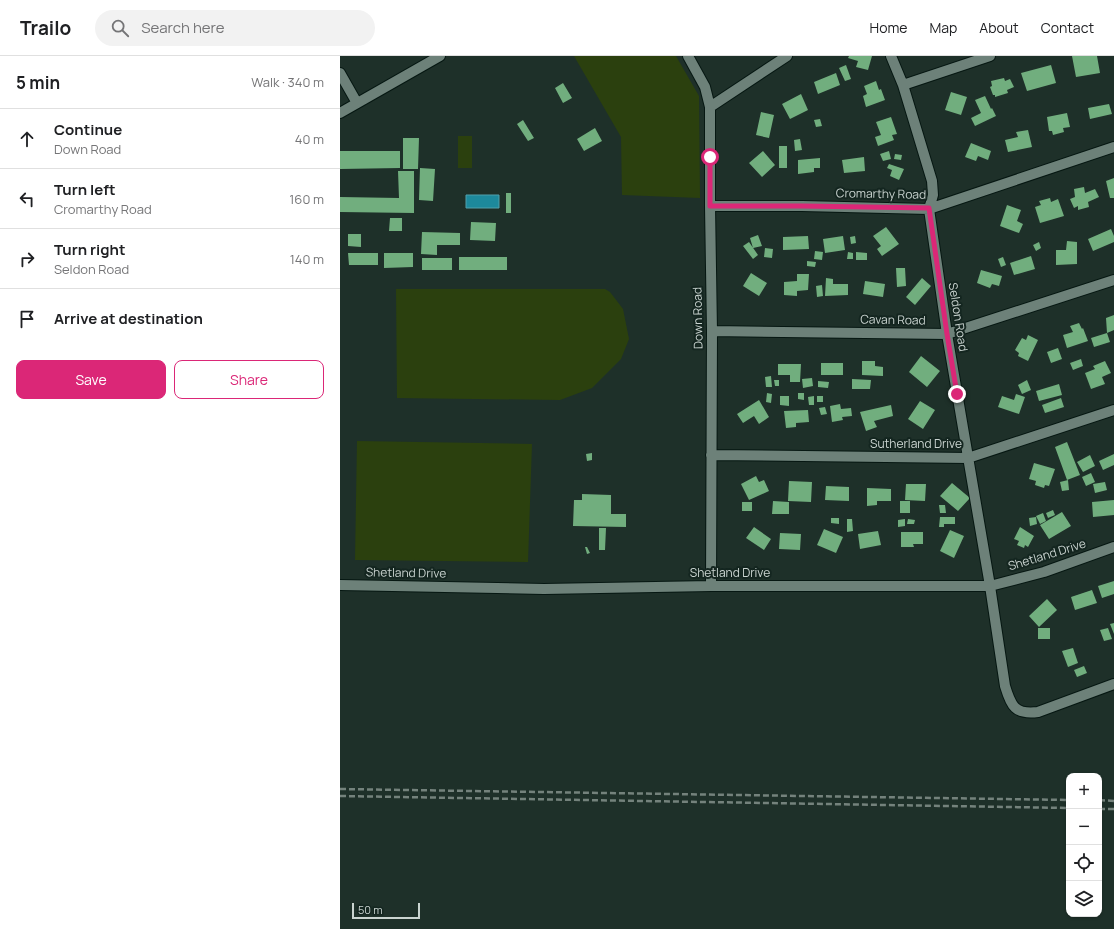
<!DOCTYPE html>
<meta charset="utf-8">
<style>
:root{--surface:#fff;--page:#f2f2f2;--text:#202124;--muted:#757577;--line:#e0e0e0;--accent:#db2777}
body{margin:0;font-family:Manrope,sans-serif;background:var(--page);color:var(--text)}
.controls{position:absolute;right:12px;bottom:12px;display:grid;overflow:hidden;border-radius:8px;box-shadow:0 1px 3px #0004}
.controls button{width:36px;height:36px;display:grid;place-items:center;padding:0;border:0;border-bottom:1px solid var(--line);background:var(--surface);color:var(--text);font:20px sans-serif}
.scale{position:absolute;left:12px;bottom:10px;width:68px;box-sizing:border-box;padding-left:4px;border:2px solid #cad4d0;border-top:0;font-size:11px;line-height:14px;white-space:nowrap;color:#cad4d0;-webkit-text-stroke:3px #142620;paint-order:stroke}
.stop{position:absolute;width:12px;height:12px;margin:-9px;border:3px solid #db2777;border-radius:50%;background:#fff}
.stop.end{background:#db2777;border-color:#fff;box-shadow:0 1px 4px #0008}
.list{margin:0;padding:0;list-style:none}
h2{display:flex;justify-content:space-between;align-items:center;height:52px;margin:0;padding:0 16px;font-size:17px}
h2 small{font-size:13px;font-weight:400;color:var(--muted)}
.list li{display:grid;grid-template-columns:26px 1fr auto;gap:12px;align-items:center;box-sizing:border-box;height:60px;padding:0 16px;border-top:1px solid var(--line)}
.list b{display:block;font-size:15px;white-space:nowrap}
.list p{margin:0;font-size:13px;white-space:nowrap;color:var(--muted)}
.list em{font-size:13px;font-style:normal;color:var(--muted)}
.actions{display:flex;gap:8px;padding:12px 16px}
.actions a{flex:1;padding:9px 0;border:1px solid var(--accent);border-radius:8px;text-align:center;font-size:14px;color:var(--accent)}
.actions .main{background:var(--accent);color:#fff}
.icon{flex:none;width:22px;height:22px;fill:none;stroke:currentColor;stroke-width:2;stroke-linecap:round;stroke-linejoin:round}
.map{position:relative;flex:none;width:774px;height:873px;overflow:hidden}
header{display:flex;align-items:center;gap:24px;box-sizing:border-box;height:56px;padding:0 20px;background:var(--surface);border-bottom:1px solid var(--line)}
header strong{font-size:19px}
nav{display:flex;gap:22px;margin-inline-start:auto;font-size:14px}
.search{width:280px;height:36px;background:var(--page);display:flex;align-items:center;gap:10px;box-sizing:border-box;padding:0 14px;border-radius:22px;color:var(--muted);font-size:15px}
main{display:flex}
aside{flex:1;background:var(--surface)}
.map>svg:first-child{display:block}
</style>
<header>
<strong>Trailo</strong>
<div class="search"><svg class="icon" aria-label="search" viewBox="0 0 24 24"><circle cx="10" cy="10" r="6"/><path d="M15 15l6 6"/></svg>Search here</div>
<nav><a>Home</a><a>Map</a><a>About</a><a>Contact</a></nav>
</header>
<main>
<aside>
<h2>5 min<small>Walk · 340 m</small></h2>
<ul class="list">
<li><svg class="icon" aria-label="ahead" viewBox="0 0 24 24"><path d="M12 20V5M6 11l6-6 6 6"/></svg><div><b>Continue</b><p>Down Road</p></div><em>40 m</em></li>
<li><svg class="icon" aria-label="left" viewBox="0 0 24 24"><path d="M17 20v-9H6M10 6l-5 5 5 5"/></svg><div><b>Turn left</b><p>Cromarthy Road</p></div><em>160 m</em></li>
<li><svg class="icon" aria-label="right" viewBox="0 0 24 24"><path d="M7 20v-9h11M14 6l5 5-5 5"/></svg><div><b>Turn right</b><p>Seldon Road</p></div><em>140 m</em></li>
<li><svg class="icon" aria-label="arrive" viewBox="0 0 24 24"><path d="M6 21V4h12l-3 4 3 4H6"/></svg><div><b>Arrive at destination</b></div></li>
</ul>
<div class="actions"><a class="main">Save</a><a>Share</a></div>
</aside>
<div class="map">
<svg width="774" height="873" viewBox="0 0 774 873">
<rect width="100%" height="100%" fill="#1e3029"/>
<!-- green -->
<path fill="#2b400e" d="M234 0H336L359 40 360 142 282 139 281 81Z
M118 80H132V112H118Z
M56 233H265L270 236 283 253 289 283 281 303 252 332 220 344 57 342Z
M17 385 192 388 188 506 15 504Z"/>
<!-- water -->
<path fill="#1d899c" stroke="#51a0ac" d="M126 139H159V152H126Z"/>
<!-- building -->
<path fill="#71ae7e" d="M509 0H532L528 14 516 11 518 5 508 2Z
M732 0H757L760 17 736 21Z
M506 9 511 23 505 25 499 12Z
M711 9 716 27 687 35 681 17Z
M496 17 500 29 478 38 474 26Z
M664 22 665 25 670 23 674 31 667 34 668 37 655 41V39H653L650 31 652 30 651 25Z
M536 25 539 34 541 33 545 44 526 51 523 40 527 38 524 30Z
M223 27 232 42 223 47 215 32Z
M611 36 627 41 621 59 605 54Z
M461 38 468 54 450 63 442 48Z
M645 40 651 53 652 52 656 60 635 70 631 62 641 57 635 44Z
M769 48 772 58 750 63 748 52Z
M421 56 434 59 429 82 416 79Z
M727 57 730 71 723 72 724 76 713 79 712 75H709L707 61Z
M551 61 557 78 552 79 554 84 538 90 535 81 541 79 536 66Z
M480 63 482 70 476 71 474 64Z
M183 64 194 82 188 85 177 68Z
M255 72 262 85 244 95 237 83Z
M688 74 692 91 668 96 665 84 678 81 676 76Z
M63 82H79L78 113H63Z
M460 83 462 94 455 95 454 84Z
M631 87 651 95 648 104 638 100 636 105 625 101Z
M439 90H447V112H439Z
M0 95H60V112L0 113Z
M423 95 435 109 422 121 409 107Z
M549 95 551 103 543 105 540 98Z
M555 98 562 99 561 104 554 103Z
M524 101 525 115 504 117 502 104Z
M480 102V112H474V116L458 118V104Z
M549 108 564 113 559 124 550 120 552 114 547 112Z
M80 112 95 113 93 145 79 144Z
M58 115H74V157L0 156V141L59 142Z
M774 122V142H770L766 125Z
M744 131 745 137 755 133 759 141 748 146 749 151 738 154V150L734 152 730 143 735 141 734 133Z
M166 137H171V157H166Z
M710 142 711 146 718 143 724 160 700 167 695 151 701 149 699 145Z
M667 149 681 154 677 165 683 168 679 177 660 170Z
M50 162H62V175H49Z
M131 166 156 167 155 185 130 184Z
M546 171 559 188 542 200 537 193 541 190 533 180Z
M771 173 774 180V186L753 195 748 183Z
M82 176 120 177V189H97V199L81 198Z
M8 178H21V191L8 190Z
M418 179 422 190 413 192 410 182Z
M468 180 469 193 443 194V181Z
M503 180 505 194 485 197 483 183Z
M515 180 516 187 511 188 510 181Z
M727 185 737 186V208L716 209V194H726Z
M409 186 418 199 413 203 403 190Z
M699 186 701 192 696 195 693 189Z
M425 192 433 193 432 202 424 201Z
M475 195 483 196 482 204 474 203Z
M508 196 513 197V203H507Z
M516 196 527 197V204H516Z
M8 197H38V209H9Z
M44 197H73V211L44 212Z
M691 200 695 213 674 219 670 207Z
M119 201H167V214H119Z
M663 201 666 209 661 211 658 203Z
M82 202H112V214H82Z
M467 205 476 206 475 211 467 210Z
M556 212H565L566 230 557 231Z
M641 214 662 220 659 230 652 228 650 232 637 227Z
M411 217 427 227 419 240 403 230Z
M457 218H469L468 234 457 235V240L444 239V226L457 225Z
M486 222 493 223V228H508V239L485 240Z
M582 222 591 230 575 249 566 241Z
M525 225 545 228 543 241 523 238Z
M482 229 483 240 477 241 476 230Z
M774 259V274L767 277 770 286 754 291 751 282 767 277 766 262Z
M739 267 742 273 743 272 748 285 727 292 723 279 733 276 730 270Z
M688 279 698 284 688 305 678 300 679 297 675 294 682 282 686 284Z
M718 292 722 303 711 307 707 296Z
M581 300 600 315 587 331 569 316Z
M741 303 743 310 733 314 730 307Z
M522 305H535V310L543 311V320L522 319Z
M765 305 771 317 762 321 765 328 751 333 745 317 755 313 753 310Z
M481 307H503V319H481Z
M438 308H461L460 326H450V319H438Z
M431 320 432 331H426L425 321Z
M472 322 473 330 463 332 462 323Z
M512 323 531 324 530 333H512Z
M434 324H439V330H435Z
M687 324 691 334 682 338 678 329Z
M478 325 489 326 488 332 478 331Z
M719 328 722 339 699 345 696 335Z
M427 337 432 338 431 347 426 346Z
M458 337H464V344L458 343Z
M676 338 685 341 679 358 658 351 662 340 674 344Z
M440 340H449V350L440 349Z
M474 340V349H469L468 341Z
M477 340H483V346H477Z
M721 342 724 351 705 357 702 349Z
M419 344 429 361 419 368 414 360 403 367 397 358Z
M580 345 595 354 583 373 568 363Z
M500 348 501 353 511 352 512 360 502 361 503 364 492 366 490 350Z
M551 349 553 360 534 365 537 371 526 375 520 356Z
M485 351 487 358 481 359 479 352Z
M468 354 469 366 456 367V371L446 372 444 355Z
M727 386 740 419 727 424 715 391Z
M252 397V404L247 405 246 398Z
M774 398V409L763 414 759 405Z
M750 399 755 410 743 416 737 406Z
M694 407 715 413 709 430 705 429 704 432 695 429 696 425 689 423Z
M751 417 755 426 746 430 742 421Z
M416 420 419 426 424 424 429 435 409 444 401 428Z
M728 424 729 434 722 435 720 426Z
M449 425 472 426 471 446 448 445Z
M765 426 767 434 755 437 753 428Z
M612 427 630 442 618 455 600 440Z
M566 428H586L585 445 565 444Z
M486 430 509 431V445L485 444Z
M527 432 551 433V445H537V449L527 450Z
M242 438 271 439V458H286V471L233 470 234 444H242Z
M774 444V459L753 461 752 446Z
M433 445 449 446V458H432Z
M560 445H570V457H560Z
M402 446H412V455H402Z
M599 449H605L606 457H600Z
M713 454 715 459 708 462 706 457Z
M722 456 731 470 709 483 700 469Z
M703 457 706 465 700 468 696 460Z
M600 461H615V468H604V471H599Z
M696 461 697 468 690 470 689 462Z
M491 462H499V468L491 467Z
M507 463H512L513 475 507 476Z
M565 463V470L558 471V464Z
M568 463 575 464 574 468H567Z
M414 471 431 483 424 494 406 482Z
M680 471 694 480 688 491 685 489 684 492 677 489 679 485 674 483Z
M259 472H266L265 494H259Z
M484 473 503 481 496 497 477 489Z
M610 474 624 480 614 502 600 495Z
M538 475 541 489 520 493 518 478Z
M561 476H583V488H573L574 491H561Z
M440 477 461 478 460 494 439 493Z
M245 491H247L250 497 247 498Z
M774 525V538L762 542 758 530Z
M752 534 757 547 735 554 731 541Z
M707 543 717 554 699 571 689 560Z
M774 567V578L770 568Z
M698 572H710V583H698Z
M768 572 772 583 764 585 760 574Z
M733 592 738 607 728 611 722 595Z
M744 610 747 617 737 621 734 614Z"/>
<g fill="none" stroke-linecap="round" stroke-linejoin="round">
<defs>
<path id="minor" d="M348 0 365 31 370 51V150L372 275 371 530
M551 0 563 29 592 125 593 139 589 153 607 278 650 530 665 630C671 650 675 659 698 656L774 628
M0 17 17 47
M563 29 650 0
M370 51 447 0
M0 57 100 0
M370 150H462L589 153 774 91
M372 275 607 278 774 224
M371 399 628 402 774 354
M0 529 204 533 371 530H650L704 516 774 491"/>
</defs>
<!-- minor casing -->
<use href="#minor" stroke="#061712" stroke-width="12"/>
<!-- minor -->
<use href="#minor" stroke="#6d8179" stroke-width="10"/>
<!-- rail -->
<path stroke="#74827c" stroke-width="2.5" stroke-dasharray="6 3" stroke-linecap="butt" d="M0 733 729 744
M0 740 729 752
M759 744 774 745
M759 753H774"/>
</g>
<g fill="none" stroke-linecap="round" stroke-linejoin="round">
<!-- route -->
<path stroke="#db2777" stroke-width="5" d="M370 101V150H462L589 152 607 278 617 338"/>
</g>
<g text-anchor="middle" stroke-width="4" stroke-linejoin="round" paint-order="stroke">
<!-- street labels -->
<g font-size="12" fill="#cad4d0" stroke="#142620">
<text transform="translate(541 138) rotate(1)" y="4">Cromarthy Road</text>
<text transform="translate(618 261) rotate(81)" y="4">Seldon Road</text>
<text transform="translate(358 262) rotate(-91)" y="4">Down Road</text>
<text transform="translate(553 264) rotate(1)" y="4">Cavan Road</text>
<text x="576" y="392">Sutherland Drive</text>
<text transform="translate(707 499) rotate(-17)" y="4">Shetland Drive</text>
<text transform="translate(66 517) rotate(1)" y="4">Shetland Drive</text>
<text x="390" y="521">Shetland Drive</text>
</g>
</g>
</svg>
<div class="controls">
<button>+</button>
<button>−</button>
<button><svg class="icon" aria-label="locate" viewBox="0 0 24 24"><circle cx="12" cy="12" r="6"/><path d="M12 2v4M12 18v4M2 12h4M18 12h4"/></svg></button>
<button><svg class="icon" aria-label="layers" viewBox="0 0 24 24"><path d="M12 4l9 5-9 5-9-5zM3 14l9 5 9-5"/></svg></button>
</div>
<div class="scale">50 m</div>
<div class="stop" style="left:370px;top:101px"></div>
<div class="stop end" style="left:617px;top:338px"></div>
</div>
</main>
